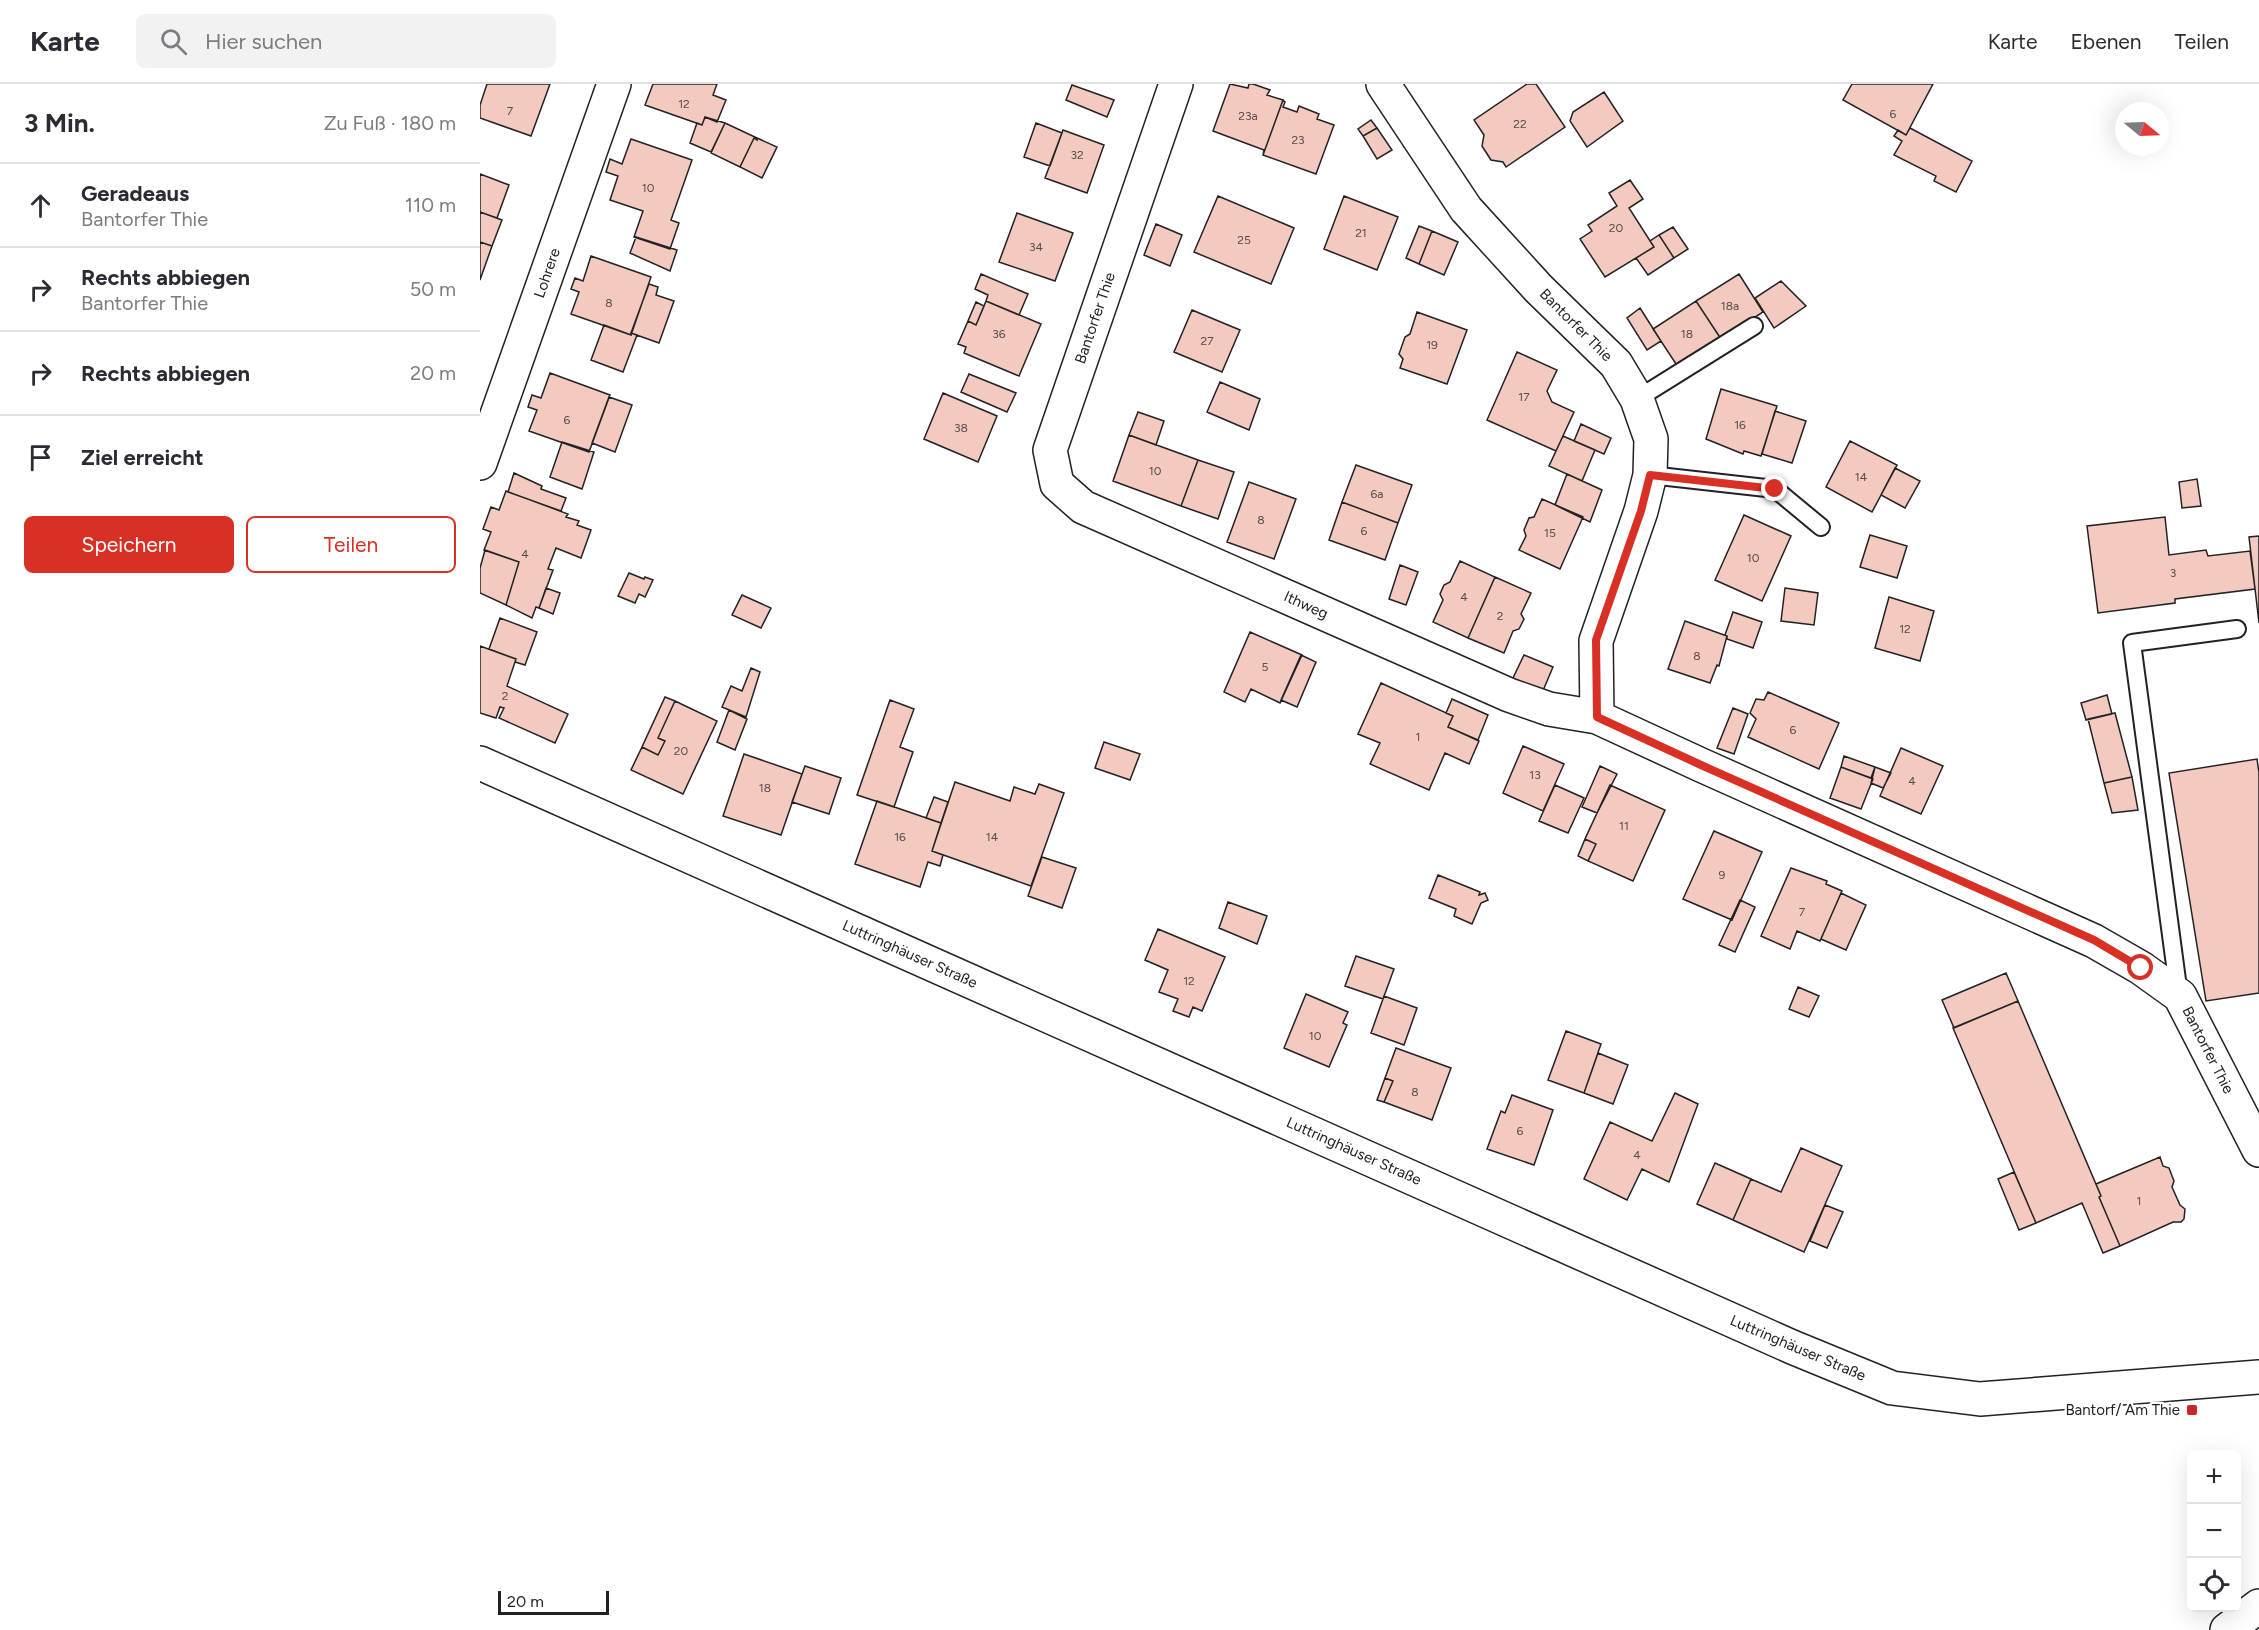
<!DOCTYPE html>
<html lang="de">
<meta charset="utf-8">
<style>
:root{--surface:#fff;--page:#f2f2f3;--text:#2b2b33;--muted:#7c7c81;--line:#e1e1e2;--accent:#d93025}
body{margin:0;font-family:Figtree,sans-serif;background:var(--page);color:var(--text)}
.controls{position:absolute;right:18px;bottom:18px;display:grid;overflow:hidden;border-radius:9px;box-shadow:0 6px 24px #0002}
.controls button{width:54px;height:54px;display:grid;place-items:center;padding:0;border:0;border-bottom:2px solid var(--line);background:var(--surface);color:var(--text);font:30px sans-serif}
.compass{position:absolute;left:1635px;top:18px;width:54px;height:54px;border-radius:50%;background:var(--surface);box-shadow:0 6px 24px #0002;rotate:109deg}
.scale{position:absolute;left:18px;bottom:15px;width:111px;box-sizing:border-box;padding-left:6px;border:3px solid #222;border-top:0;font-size:16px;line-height:21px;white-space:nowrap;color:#222;-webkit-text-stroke:4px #fff;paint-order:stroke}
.stop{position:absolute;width:18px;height:18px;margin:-14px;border:4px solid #d93025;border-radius:50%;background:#fff}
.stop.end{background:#d93025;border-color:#fff;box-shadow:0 2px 6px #0008}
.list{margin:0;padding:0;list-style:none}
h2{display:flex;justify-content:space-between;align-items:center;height:78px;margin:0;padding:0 24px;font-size:26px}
h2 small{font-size:20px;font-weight:400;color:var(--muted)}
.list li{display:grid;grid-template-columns:39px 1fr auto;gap:18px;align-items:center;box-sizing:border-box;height:84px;padding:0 24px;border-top:2px solid var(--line)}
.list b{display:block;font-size:22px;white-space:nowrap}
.list p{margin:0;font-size:20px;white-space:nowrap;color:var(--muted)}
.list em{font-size:20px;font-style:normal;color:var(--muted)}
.actions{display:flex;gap:12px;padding:18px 24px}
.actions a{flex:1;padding:14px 0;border:2px solid var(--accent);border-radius:9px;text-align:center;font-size:21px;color:var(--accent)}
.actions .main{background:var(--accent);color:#fff}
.icon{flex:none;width:33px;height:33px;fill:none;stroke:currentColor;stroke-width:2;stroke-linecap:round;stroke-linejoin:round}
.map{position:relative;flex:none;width:1779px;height:1546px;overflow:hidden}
header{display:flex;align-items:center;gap:36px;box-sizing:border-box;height:84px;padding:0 30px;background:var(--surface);border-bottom:2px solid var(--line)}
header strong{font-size:28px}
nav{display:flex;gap:33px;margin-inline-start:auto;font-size:21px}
.search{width:420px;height:54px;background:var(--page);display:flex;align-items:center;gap:15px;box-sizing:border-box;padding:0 21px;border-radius:9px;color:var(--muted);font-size:22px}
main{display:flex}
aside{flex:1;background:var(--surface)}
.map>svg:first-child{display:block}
</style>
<header>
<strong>Karte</strong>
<div class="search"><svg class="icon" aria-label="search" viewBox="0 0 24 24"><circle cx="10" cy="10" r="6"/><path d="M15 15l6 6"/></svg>Hier suchen</div>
<nav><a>Karte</a><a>Ebenen</a><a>Teilen</a></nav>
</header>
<main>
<aside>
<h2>3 Min.<small>Zu Fuß · 180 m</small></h2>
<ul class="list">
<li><svg class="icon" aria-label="ahead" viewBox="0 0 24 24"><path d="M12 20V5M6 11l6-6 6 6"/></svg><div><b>Geradeaus</b><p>Bantorfer Thie</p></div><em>110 m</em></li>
<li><svg class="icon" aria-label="right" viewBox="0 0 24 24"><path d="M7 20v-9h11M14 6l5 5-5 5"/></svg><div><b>Rechts abbiegen</b><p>Bantorfer Thie</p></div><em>50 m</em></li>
<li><svg class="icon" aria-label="right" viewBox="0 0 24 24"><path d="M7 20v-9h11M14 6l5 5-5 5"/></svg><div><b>Rechts abbiegen</b></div><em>20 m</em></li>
<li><svg class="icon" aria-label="arrive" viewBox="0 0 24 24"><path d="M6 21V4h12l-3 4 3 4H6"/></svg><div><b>Ziel erreicht</b></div></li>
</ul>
<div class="actions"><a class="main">Speichern</a><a>Teilen</a></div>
</aside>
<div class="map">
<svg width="1779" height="1546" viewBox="0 0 1779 1546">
<rect width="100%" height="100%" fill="#fff"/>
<!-- building -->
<path fill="#f3c9c0" stroke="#222" stroke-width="1.5" d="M7 0H70L51 52 0 34V21Z
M173 0H237L233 11 246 16 237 38 225 33 222 41 165 21Z
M750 0 768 4 769 0H773L790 6 787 11 803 16 783 71 784 66 733 47Z
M1047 0H1056L1085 43 1026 83 1023 78 1011 76 1002 62 1004 51 994 36Z
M1372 0H1453L1426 51 1363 16Z
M592 1 634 16 627 33 586 16Z
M1124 8 1143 37 1107 63 1090 37 1093 28Z
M803 16 805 18 803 23 817 28 819 22 839 30 837 35 854 41 836 90 783 71Z
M225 33 245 39 231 68 210 59 217 39 222 41Z
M891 36 897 44 883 52 878 45Z
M245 39 277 54V56L274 54 260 83 231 69Z
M556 39 582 49 570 82 544 73Z
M897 44 912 66 897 75 883 52Z
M1430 44 1492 77 1476 108 1454 97 1456 92 1414 71 1422 57 1414 52 1418 46 1426 51Z
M583 46 624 61 607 109 565 94Z
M274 54 277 56V54L297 63 282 94 260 83Z
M151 55 212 76 191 136 199 139 190 165 154 153 163 127 130 116 138 92 126 88 130 75 142 80Z
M0 90 29 101 17 134 0 128Z
M1150 96 1163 115 1149 124 1174 163 1125 193 1100 155 1112 147 1108 141 1137 122 1129 109Z
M738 112 814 144 791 200 714 168Z
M864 112 918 133 897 186 844 165Z
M0 128 22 136 12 162 0 158Z
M537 129 593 149 575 197 519 178Z
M676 140 702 151 690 182 664 171Z
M939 142 952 147 939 180 926 174Z
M1193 143 1208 165 1194 174 1179 151Z
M952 147 978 158 964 191 939 180Z
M1179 151 1194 174 1168 191 1156 174 1174 163 1170 157Z
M156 153 197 166 190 187 150 169Z
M0 158 12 162 0 196Z
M111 172 171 193 151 251 91 230 99 208 91 205 95 194 103 197Z
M501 190 548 210 539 231 506 217 508 211 495 205Z
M1259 190 1283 228 1241 255 1216 217Z
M1301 197 1326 222 1294 244 1275 214Z
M169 200 178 203 176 211 194 217 179 259 151 249Z
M506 217 561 240 539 292 484 269 486 263 478 260 488 237 496 241Z
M1216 217 1241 255 1198 283 1173 245Z
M496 218 504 222 496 241 488 237Z
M1160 224 1181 257 1167 266 1147 234Z
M712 226 760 246 742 288 694 268Z
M937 228 987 246 967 300 920 284 923 275 919 270 925 253 930 250Z
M124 241 151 251V249L157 251 143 288 111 276Z
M1037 268 1077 286 1067 307 1072 318 1094 328 1076 367 1007 336Z
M70 289 130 311 109 368 49 347 57 326 48 323 52 311 61 314Z
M489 290 536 309 527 328 481 308Z
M740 298 780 315 769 346 727 328Z
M1241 305 1297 322 1281 372 1264 367 1263 370 1226 355Z
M463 309 517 332 498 378 444 355Z
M129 313 152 321 135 368 112 359Z
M1295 327 1326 337 1312 379 1282 370Z
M658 328 684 337 676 361 649 351Z
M1101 340 1131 354 1124 370 1094 357Z
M649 351 718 376 701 422 633 397Z
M1083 352 1115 366 1102 397 1069 382Z
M1370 357 1417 381 1392 428 1346 403Z
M82 358 114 368 102 405 70 393Z
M718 376 754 388 738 435 701 422Z
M876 381 932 401 918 439 862 418Z
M1415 384 1440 397 1425 424 1401 411Z
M34 389 62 402 61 405 86 414 81 427 28 408Z
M1087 390 1122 406 1110 438 1075 421Z
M1717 395 1721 422 1702 424 1699 398Z
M769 398 816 415 794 475 747 458Z
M26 407 88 430 86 433 99 437 97 441 111 446 101 474 76 464 68 485 73 486 59 524 56 523 52 534 26 521 39 478 4 466 11 448 3 445 11 423 19 426Z
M1062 415 1103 433 1080 485 1039 466 1046 452 1044 446 1049 434 1054 433Z
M862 418 918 439 905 476 849 456Z
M1264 431 1311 452 1282 517 1235 496Z
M1685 433 1689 471 1726 466 1728 472 1770 467 1775 505 1695 515V519L1618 529 1607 442Z
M1390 451 1427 462 1417 494 1380 483Z
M1779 452V539L1769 453Z
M5 466 39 478 26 521 0 509V484Z
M980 477 1015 493 988 554 953 538 963 516 960 510 964 501 970 498Z
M920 481 938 488 926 521 909 515Z
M149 489 164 495 165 493 173 496 165 513 159 510 155 519 138 512Z
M1015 493 1051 509 1041 530 1044 535 1039 545 1033 547 1024 569 988 554Z
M66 504 80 509 73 530 59 524Z
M1305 504 1338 509 1334 541 1301 537Z
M262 511 291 524 281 544 252 531Z
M1409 513 1454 527 1440 577 1395 564Z
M1253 528 1282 538 1273 564 1247 555V552L1245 551Z
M20 534 57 548 45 581 35 578 36 575 9 565Z
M1205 537 1247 552 1239 582 1237 581 1230 599 1188 585Z
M770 548 822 571 800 619 771 605 765 618 744 608Z
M0 562 36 575 27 602 88 630 75 659 19 634 24 624 20 623 16 634 0 629Z
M821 571 836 578 817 623 801 616Z
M1044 571 1073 583 1062 609 1032 596Z
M271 584 280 588 266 633 242 623 251 602 262 607Z
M901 599 973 632 968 643 999 657 989 680 965 669 949 706 890 680 900 659 878 650Z
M1288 608 1359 639 1339 685 1268 653 1276 635 1270 629 1276 615 1284 616Z
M1627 611 1632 630 1606 636 1601 619Z
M185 613 195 617 178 654 185 657 178 671 162 663Z
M972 615 1008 631 998 656 968 643 973 632 966 629Z
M410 616 434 625 420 663 433 668 414 723 377 711Z
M195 617 237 637 203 710 151 686 162 663 178 671 185 657 178 654Z
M1253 624 1268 630 1254 670 1237 664Z
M249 626 267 635 255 666 237 658Z
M1635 629 1652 693 1624 699 1608 635Z
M624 658 660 670 650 696 615 684Z
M1043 662 1084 680 1063 727 1023 709Z
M1421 664 1463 682 1441 730 1400 712Z
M264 670 322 690 301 751 243 732Z
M1364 672 1395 683 1391 694 1361 683Z
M1777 675 1779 689V909L1726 917 1689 689Z
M325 682 361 694 349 730 312 718Z
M1120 682 1137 690 1117 729 1102 723Z
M1361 683 1393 695 1381 725 1350 714Z
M1395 683 1411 689 1403 704 1391 699Z
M1652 693 1658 726 1632 729 1624 699Z
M475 698 530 717 534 703 555 710 559 700 584 709 551 802 452 767Z
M1075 701 1104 714 1088 749 1059 737Z
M1130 701 1185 726 1153 797 1108 777 1116 760 1105 755Z
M454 713 468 718 461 739 446 734Z
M397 717 461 739 452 767 463 771 460 782 448 778 440 803 375 780Z
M1234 747 1282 768 1252 836 1203 815Z
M1105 755 1116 760 1108 777 1098 772Z
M562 773 596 784 582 824 548 812Z
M1311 784 1347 797 1346 800 1362 807 1340 857 1317 847 1310 865 1281 852Z
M958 791 1000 808 999 811 1005 809 1008 816 1001 819 992 840 974 832 976 825 949 814Z
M1361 809 1386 821 1366 866 1341 855Z
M1260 816 1275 823 1255 868 1239 861Z
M748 818 787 832 777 860 739 844Z
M678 845 745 873 722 927 713 923 709 933 693 927 698 915 679 908 688 886 665 876Z
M876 872 914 885 903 915 865 902Z
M1526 889 1538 917 1474 944 1462 916Z
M1318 903 1339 912 1329 933 1309 925Z
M826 910 868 928 863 939 867 941 849 983 804 964Z
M904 912 937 924 924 961 891 949Z
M1538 917 1621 1112 1619 1113 1640 1162 1623 1169 1602 1119 1556 1139 1473 944Z
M1086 947 1121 960 1104 1009 1068 996Z
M916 964 971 984 952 1036 904 1018 913 997 905 994Z
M1118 969 1148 981 1133 1020 1104 1009Z
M905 994 913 997 904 1018 897 1016Z
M1195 1009 1218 1020 1189 1098 1162 1085 1147 1116 1104 1095 1130 1038 1172 1057Z
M1032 1011 1073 1026 1054 1081 1007 1065 1021 1027 1025 1029Z
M1321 1064 1362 1082 1324 1168 1253 1136 1271 1095 1301 1108Z
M1680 1073 1683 1082 1689 1084 1694 1097 1692 1103 1700 1121 1705 1125 1704 1135 1701 1138H1693L1640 1162 1619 1113 1621 1112 1616 1100Z
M1235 1079 1271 1095 1253 1136 1217 1120Z
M1534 1088 1556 1139 1539 1146 1518 1095Z
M1345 1121 1363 1128 1347 1164 1330 1157Z"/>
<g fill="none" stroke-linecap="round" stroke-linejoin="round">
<defs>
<path id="service" d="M1157 315 1274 242
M1170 391 1295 405 1341 443
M1699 911 1652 559 1757 545"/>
<path id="minor" d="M696 0 570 366 577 400 603 423 1029 611 1069 625 1117 633
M903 0 986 125 1059 205 1136 280 1157 315 1171 355 1170 391 1161 427 1116 557 1117 633 1221 681 1614 857 1661 884 1700 912 1779 1066
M0 379 134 0
M0 679 1312 1263 1412 1304 1500 1315 1779 1293"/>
<path id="secondary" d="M1747 1546 1779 1522"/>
</defs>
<!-- service casing -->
<use href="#service" stroke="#222" stroke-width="20"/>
<!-- minor casing -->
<use href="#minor" stroke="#222" stroke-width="36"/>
<!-- secondary casing -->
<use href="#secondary" stroke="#222" stroke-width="36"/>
<!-- service -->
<use href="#service" stroke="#fff" stroke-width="16"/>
<!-- minor -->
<use href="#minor" stroke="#fff" stroke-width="33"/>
<!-- secondary -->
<use href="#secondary" stroke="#fff" stroke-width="33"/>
</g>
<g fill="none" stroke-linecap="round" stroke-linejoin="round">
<!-- route -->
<path stroke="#d93025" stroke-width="8" d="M1295 405 1170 391 1161 427 1116 556 1117 633 1221 681 1614 856 1661 884"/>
</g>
<!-- markers -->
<rect fill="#c62828" stroke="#fff" stroke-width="2" x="1706" y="1320" width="12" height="12" rx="3"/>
<g text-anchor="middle" stroke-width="4.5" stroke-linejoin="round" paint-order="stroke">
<!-- number labels -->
<g font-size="12" fill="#564c4a">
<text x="204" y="24">12</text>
<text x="30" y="31">7</text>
<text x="1413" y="34">6</text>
<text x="768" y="36">23a</text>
<text x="1040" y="44">22</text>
<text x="818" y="60">23</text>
<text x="597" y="75">32</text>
<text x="168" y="108">10</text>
<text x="1136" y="148">20</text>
<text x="881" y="153">21</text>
<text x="764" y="160">25</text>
<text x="556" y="167">34</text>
<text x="129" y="223">8</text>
<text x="1250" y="226">18a</text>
<text x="519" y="254">36</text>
<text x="1207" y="254">18</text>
<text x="727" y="261">27</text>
<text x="952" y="265">19</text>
<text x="1044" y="317">17</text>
<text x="87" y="340">6</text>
<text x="1260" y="345">16</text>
<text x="481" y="348">38</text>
<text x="675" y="391">10</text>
<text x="1381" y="397">14</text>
<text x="897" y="414">6a</text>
<text x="781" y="440">8</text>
<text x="884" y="451">6</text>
<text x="1070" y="453">15</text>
<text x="45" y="474">4</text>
<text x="1273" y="478">10</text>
<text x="1693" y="493">3</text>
<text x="984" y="517">4</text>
<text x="1020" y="536">2</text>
<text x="1425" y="549">12</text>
<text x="1217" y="576">8</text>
<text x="785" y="587">5</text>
<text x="25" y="616">2</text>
<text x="1313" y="650">6</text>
<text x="938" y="657">1</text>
<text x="201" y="671">20</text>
<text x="1055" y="695">13</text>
<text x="1432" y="701">4</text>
<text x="285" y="708">18</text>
<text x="1144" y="746">11</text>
<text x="420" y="757">16</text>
<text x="512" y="757">14</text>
<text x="1242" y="795">9</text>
<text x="1322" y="832">7</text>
<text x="709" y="901">12</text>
<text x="835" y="956">10</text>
<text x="935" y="1012">8</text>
<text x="1040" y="1051">6</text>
<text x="1157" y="1075">4</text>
<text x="1659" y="1121">1</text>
</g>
<!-- street labels -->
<g font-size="15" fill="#222" stroke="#fff">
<text transform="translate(67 189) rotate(-71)" y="5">Lohrere</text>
<text transform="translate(615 234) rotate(-71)" y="5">Bantorfer Thie</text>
<text transform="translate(1096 241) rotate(45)" y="5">Bantorfer Thie</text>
<text transform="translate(826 521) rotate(24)" y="5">Ithweg</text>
<text transform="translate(430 870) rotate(24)" y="5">Luttringhäuser Straße</text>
<text transform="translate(1728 966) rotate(63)" y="5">Bantorfer Thie</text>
<text transform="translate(874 1067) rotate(24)" y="5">Luttringhäuser Straße</text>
<text transform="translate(1318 1264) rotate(23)" y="5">Luttringhäuser Straße</text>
</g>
<!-- poi labels -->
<g font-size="15" fill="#222" stroke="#fff" text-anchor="end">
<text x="1700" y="1331">Bantorf/ Am Thie</text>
</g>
</g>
</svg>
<div class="controls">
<button>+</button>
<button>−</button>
<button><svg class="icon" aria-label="locate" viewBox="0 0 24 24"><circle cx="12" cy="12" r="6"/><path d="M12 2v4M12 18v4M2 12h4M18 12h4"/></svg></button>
</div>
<svg class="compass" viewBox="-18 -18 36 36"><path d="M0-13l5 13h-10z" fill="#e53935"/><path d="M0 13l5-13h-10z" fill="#7c7c81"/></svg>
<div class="scale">20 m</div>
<div class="stop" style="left:1661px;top:884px"></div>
<div class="stop end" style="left:1295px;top:405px"></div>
</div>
</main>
